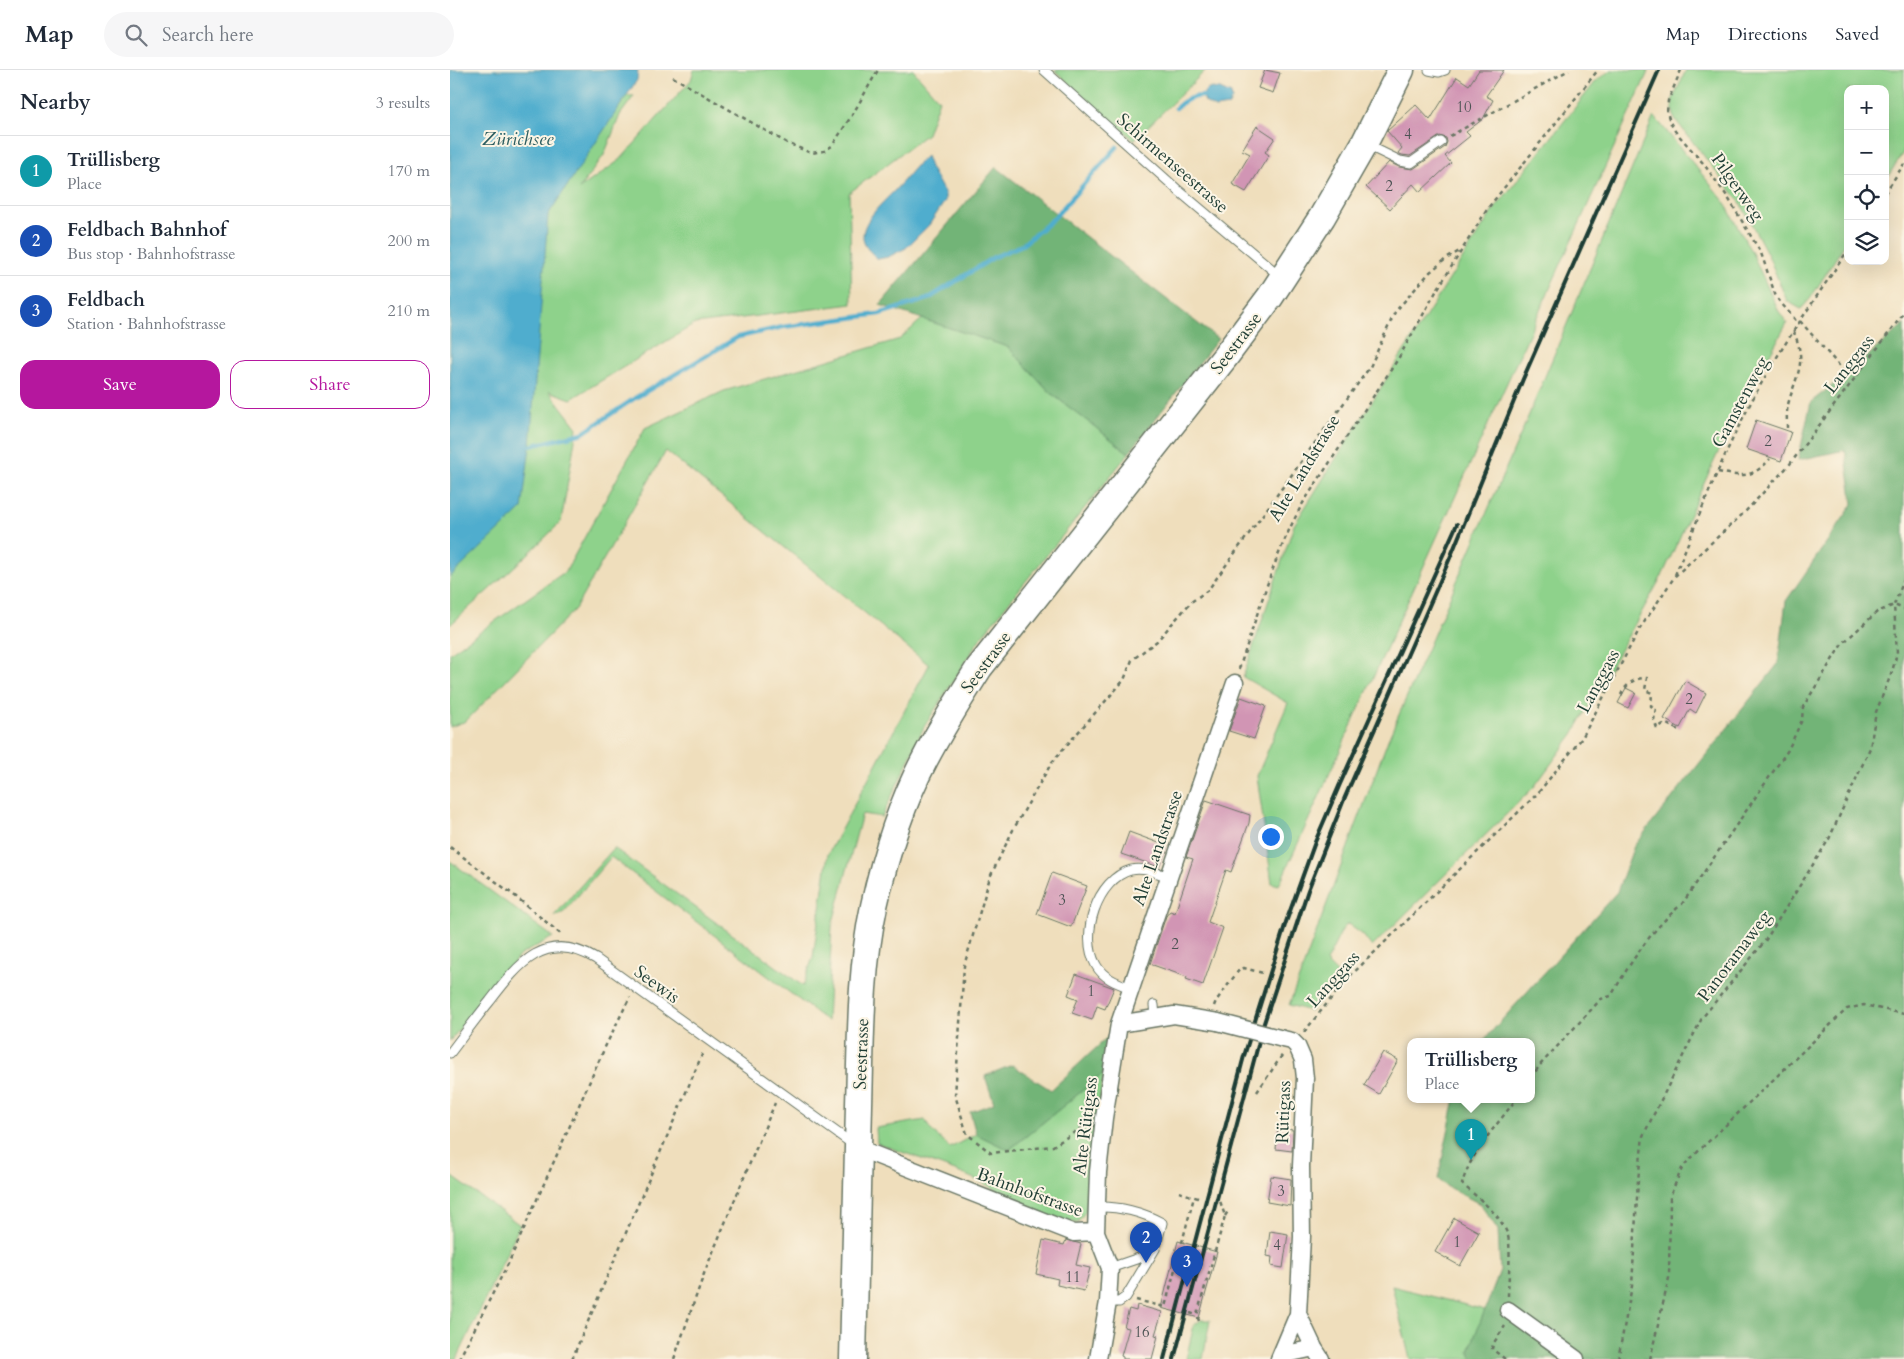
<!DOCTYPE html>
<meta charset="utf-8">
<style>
:root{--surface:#fff;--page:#f6f6f7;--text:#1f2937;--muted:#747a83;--line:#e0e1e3;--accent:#b5179e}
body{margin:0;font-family:Cardo,serif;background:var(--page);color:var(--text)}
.controls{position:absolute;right:15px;top:15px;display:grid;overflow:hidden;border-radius:10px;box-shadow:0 5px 20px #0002}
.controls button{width:45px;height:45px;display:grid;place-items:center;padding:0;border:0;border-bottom:1px solid var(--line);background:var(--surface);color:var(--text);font:25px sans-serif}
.you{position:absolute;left:820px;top:766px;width:18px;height:18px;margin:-12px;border:4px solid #fff;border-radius:50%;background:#1a73e8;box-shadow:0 0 0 8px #1a73e833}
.badge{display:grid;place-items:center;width:32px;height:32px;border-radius:50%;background:var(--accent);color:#fff;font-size:16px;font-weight:700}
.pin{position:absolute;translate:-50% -41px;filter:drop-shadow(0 1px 2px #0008)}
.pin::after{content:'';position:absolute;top:26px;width:18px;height:15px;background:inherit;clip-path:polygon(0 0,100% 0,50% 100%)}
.popup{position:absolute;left:957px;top:968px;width:128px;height:65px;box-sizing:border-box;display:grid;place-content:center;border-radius:10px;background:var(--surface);filter:drop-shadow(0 1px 4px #0005);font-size:16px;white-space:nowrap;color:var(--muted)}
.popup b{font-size:19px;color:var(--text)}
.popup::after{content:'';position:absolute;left:50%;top:100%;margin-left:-10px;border:10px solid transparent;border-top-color:var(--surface)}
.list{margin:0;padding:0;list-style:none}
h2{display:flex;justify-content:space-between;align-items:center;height:65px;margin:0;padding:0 20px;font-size:21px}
h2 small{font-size:16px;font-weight:400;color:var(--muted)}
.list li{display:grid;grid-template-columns:32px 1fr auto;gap:15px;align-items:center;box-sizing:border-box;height:70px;padding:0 20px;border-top:1px solid var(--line)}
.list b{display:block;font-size:19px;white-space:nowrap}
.list p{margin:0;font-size:16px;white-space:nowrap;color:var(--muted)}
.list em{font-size:16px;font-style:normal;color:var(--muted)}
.actions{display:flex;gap:10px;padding:15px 20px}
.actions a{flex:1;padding:11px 0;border:1px solid var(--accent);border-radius:15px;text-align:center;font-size:18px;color:var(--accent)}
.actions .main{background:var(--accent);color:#fff}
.icon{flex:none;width:28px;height:28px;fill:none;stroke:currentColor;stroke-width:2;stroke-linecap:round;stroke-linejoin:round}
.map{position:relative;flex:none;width:1454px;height:1289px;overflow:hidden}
header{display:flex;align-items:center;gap:30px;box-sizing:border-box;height:70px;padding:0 25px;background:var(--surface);border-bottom:1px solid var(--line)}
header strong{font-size:24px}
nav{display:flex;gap:28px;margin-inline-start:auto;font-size:18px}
.search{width:350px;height:45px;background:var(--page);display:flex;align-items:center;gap:12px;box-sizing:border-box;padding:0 18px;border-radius:28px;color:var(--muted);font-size:19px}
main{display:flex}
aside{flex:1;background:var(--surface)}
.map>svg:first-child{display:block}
</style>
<header>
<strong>Map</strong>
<div class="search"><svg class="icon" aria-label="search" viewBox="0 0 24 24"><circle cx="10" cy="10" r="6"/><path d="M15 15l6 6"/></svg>Search here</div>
<nav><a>Map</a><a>Directions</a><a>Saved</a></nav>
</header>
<main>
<aside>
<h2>Nearby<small>3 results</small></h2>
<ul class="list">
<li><span class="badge" style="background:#0f9aa8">1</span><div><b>Trüllisberg</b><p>Place</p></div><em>170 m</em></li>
<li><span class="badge" style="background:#1a4fb4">2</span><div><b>Feldbach Bahnhof</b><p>Bus stop · Bahnhofstrasse</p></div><em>200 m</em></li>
<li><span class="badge" style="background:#1a4fb4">3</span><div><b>Feldbach</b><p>Station · Bahnhofstrasse</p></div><em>210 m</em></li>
</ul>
<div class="actions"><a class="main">Save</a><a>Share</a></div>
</aside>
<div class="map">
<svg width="1454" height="1289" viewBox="0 0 1454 1289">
<rect width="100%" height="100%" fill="#fcf5e5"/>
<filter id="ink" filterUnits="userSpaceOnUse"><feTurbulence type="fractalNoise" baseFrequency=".02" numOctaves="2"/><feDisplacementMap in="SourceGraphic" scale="10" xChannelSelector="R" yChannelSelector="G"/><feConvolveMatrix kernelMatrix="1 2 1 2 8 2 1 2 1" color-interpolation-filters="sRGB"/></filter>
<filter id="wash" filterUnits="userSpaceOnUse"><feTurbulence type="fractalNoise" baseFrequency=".0096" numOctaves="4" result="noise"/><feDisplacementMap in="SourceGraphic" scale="20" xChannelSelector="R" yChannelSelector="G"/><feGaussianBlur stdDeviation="1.12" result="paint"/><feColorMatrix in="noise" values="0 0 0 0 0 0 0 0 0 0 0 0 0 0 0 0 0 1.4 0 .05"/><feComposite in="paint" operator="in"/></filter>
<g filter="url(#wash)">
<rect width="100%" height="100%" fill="#efdebc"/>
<!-- green -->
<path fill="#8ed28b" stroke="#568860" d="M244 0H463L489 30 477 64 399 123 402 234 245 254 121 329 99 321 127 358 111 452 75 487 0 555V460L73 171 148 25 184 26 170 45 154 85 129 119 170 90 241 10Z
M604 0H756L684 70Z
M1161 0H1199L829 815 822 813 807 706 838 633 793 607 844 455 1042 142 1147 10Z
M1236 0H1454V81L1435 111V19H1398V169L1360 229 1351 239 1337 231 1318 185 1290 132 1224 48 1222 31Z
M1204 46 1274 131 1303 185 1328 240 1337 253 1276 365 1213 504 1123 664 1084 717 922 877 913 865 898 854 893 858 876 892 892 908 860 941 839 935 938 670 1073 359Z
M472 249 558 277 602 324 679 383 531 567 474 657 432 747 412 744 382 856 377 951 161 787 114 842 103 847 164 778 353 916 363 887 378 784 479 595 216 381 125 539 16 651 0 657V583L116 501 195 358 274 321 450 269Z
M0 791 103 867 70 885 0 971Z
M654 1003 647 1048 636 1141 627 1153C594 1151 559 1125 529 1111 496 1096 461 1086 427 1073L426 1058 475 1050 480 1059 500 1078 526 1064 559 1080Z
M0 1105 70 1155 7 1289H0Z
M942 1216 1035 1240 1019 1281 1023 1289H960Z
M751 1250H760L753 1289H736L744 1255Z"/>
<!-- forest -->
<path fill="#72b477" stroke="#487856" d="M546 97 768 269 679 383 602 324 558 277 430 235Z
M1454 254V1289H1023L1019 1281 1050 1201 1048 1160 1030 1134 996 1116 988 1109 1005 1029H1081V971H1033L1167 822 1184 776 1328 594 1336 531 1403 434 1395 380 1348 390 1361 332 1402 300Z
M661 964 654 1003 559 1080 526 1064 520 1042 544 1033 535 1006 562 995 601 1020Z"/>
<!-- water -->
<path fill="#50adce" stroke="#387581" d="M0 0H188L187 10 98 145 80 376 72 439 0 507Z
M761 18 770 19 781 24 782 29 778 36 765 38 755 32 753 26 755 21Z
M476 86 480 97 495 124V131L479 155 456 178 438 187 428 189C425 186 420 182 417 178 402 158 433 133 445 120 456 109 464 96 476 86Z"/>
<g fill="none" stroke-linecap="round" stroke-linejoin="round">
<!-- stream -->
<path stroke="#50adce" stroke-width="4.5" d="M726 38C733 31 742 26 753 26
M80 376 133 363 185 328 288 267 333 257 429 244 478 229 544 187 572 175 603 149 667 77"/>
</g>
<g id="blocks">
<!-- building -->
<path fill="#d195b4" d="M815 0 830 3 823 23 808 18Z
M1029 0H1054L1036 26 1043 30 1033 49 1016 62 1020 66 995 86 1001 93 970 122 963 114 940 139 916 117 939 92 949 97 963 99 995 77 997 72 996 68 990 66 960 86 952 85 948 83 952 78 937 61 966 35 980 50 1007 7 1019 15Z
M807 56 825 68 815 82 819 85 796 122 782 114 800 84 792 80Z
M1306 350 1341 362 1331 391 1296 379Z
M1235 611 1256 623 1246 643 1240 639 1230 658 1214 649Z
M1176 618 1186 623 1178 638 1168 633Z
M791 627 816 636 804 669 779 661Z
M756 730 800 745 799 753 781 802 776 800 758 852 773 858 753 915 736 909 737 907 700 894 716 846 720 841 725 843 743 789 736 787Z
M679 762 717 776 709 797 671 784Z
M602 803 637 816 621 857 587 844Z
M626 904 664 918 655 939 647 936 642 950 622 943 628 929 618 925Z
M933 982 948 990 929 1024 914 1015Z
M828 1058 843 1060 842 1081 826 1079Z
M821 1106 841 1109 840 1136 817 1132Z
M1004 1148 1029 1162 1010 1196 985 1182Z
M820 1161 838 1164 833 1198 821 1196 822 1187 817 1186Z
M593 1170 614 1175 616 1170 631 1174 626 1195 640 1198 634 1221 607 1215 608 1209 586 1204Z
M728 1171 767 1182 749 1248 711 1238Z
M687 1235 712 1242 705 1265 708 1266 702 1289H673V1287L671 1286 679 1258 674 1257 679 1239 686 1241Z"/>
</g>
</g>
<g filter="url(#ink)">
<use href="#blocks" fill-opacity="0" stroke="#687564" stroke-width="1"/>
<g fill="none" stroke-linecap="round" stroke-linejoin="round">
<defs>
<path id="lane" d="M594 0 729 121 831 207
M979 0 989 2 995 0
M917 75 950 91 961 93 991 72
M681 918C667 913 653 908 646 895 629 865 647 809 681 800 694 797 707 803 719 807
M704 935 705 947
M0 983C13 966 26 948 40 931 69 893 96 859 146 889L404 1075
M647 1137C668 1136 693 1142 712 1153L705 1179 676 1227 669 1232H658
M660 1198 692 1187 702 1180"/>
<path id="street" d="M669 954 724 945 768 952
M833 969 842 971 847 976 853 990 855 1008 851 1096 852 1167 848 1244 864 1278 871 1289
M408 1078 624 1163 646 1162
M1058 1240 1126 1289
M832 1285 864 1278
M648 1289 658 1232 660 1198 646 1162 648 1102 654 1048 669 954 785 613
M829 1289 848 1244"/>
<path id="primary" d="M403 1289C405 1204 407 1120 409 1035 411 969 410 901 424 836 435 786 451 734 475 689 491 658 510 628 529 598L775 287 820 227 872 147 914 74 951 0"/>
</defs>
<!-- lane casing -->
<use href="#lane" stroke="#687564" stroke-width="11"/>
<!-- street casing -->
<use href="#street" stroke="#687564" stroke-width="19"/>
<!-- primary casing -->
<use href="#primary" stroke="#687564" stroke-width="29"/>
<!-- path -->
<path stroke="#687564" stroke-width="2.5" stroke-dasharray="4 4" stroke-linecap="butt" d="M1231 0 1218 31 1217 42 1220 52 1225 61 1253 93 1277 126 1311 183 1326 227 1348 253
M223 7 337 73 361 83 374 81 382 76 404 42 428 0
M1000 66 1119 0
M1435 123 1454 94
M1350 251 1392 299 1396 307 1414 294
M1337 358C1337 349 1336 340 1339 331 1348 301 1357 292 1343 260
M1268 402C1292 407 1303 408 1320 389
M1225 505C1247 451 1268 396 1295 344 1324 286 1362 234 1398 180
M789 599C808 544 824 484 853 433L948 289 987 220 1038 138 1148 0
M1171 625C1176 614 1184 608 1197 608L1195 620 1202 623 1201 636 1206 638 1204 650 1207 658 1215 653 1230 661
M0 777 65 826 113 866
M764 936 766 931 789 900 794 898 813 903
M854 962 896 910 1088 723 1132 668 1189 560 1225 506 1295 442 1340 394 1454 243
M1081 1008 1090 995 1151 929 1161 926C1182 890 1200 861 1232 834L1338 680 1352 650 1353 637 1392 574 1427 542 1444 535 1454 539
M807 1022 833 984
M639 1053 603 1076 541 1083 517 1064 505 1025 514 896 540 807 563 760 602 692 674 610 682 590 707 571 741 532 758 520 920 297 945 242 980 202 996 189 1011 180
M729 1122 751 1129
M775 1146 779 1140
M1058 1226C1058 1213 1062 1174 1057 1163 1049 1143 1028 1128 1012 1114 1021 1081 1047 1056 1066 1029
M686 1230 715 1237 744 1127
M740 1243 747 1245
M749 1251 747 1245 775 1146 770 1131
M9 1289 59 1192 156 975 180 927
M122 1289 254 980
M224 1289 255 1201 325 1033
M1055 1289 1042 1279 1043 1274 1055 1256
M1168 1289 1182 1216 1188 1110 1193 1066 1252 948 1315 871 1379 769 1420 678 1426 642 1442 602 1447 583 1444 535 1454 510
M1200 1289 1219 1208 1220 1126 1233 1096 1397 939 1414 935 1454 944"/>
<!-- lane -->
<use href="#lane" stroke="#fff" stroke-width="9"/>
<!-- street -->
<use href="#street" stroke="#fff" stroke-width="16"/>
<!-- primary -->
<use href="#primary" stroke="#fff" stroke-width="26"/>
<!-- rail -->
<path stroke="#1f3d34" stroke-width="4" d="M714 1289 794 986 836 852 865 772 890 714 1007 454
M724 1289 814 953 858 820 895 727 1000 488 1073 309 1209 0"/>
<defs>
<path id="street-bridge" d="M768 952 833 969"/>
</defs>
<!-- street-bridge casing -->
<use href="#street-bridge" stroke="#687564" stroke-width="19" stroke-linecap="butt"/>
<!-- street-bridge -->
<use href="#street-bridge" stroke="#fff" stroke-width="16"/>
</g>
</g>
<g text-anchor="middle" stroke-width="4" stroke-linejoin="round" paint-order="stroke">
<!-- number labels -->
<g font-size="15" fill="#4c5354">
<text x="1014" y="42">10</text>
<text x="958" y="69">4</text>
<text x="939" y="121">2</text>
<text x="1318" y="376">2</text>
<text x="1239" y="634">2</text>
<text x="612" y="835">3</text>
<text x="725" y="879">2</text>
<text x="641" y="926">1</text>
<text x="831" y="1126">3</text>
<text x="1007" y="1177">1</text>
<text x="827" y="1180">4</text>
<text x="623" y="1212">11</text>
<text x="692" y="1267">16</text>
</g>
<!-- street labels -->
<g font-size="18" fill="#1f3d34" stroke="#fcf5e5">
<text transform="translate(723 93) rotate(41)" y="6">Schirmenseestrasse</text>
<text transform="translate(1288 117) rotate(55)" y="6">Pilgerweg</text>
<text transform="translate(786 273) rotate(-53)" y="6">Seestrasse</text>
<text transform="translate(1399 294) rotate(-52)" y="6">Langgass</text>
<text transform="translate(1290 332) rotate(-62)" y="6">Gamstenweg</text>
<text transform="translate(854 398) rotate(-59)" y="6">Alte Landstrasse</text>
<text transform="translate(536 592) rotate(-54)" y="6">Seestrasse</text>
<text transform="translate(1148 611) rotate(-62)" y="6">Langgass</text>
<text transform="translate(707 778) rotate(-71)" y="6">Alte Landstrasse</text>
<text transform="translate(1284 886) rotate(-53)" y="6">Panoramaweg</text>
<text transform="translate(883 909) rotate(-48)" y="6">Langgass</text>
<text transform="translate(207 914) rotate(36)" y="6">Seewis</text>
<text transform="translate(411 984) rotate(-88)" y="6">Seestrasse</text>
<text transform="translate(833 1042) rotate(-88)" y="6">Rütigass</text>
<text transform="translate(635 1056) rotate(-83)" y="6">Alte Rütigass</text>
<text transform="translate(580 1122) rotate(20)" y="6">Bahnhofstrasse</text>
</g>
<!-- water labels -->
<g font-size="19" font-style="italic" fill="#2e5f62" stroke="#fcf5e5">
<text x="68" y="75">Zürichsee</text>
</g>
</g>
</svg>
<div class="controls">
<button>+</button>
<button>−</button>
<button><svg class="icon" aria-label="locate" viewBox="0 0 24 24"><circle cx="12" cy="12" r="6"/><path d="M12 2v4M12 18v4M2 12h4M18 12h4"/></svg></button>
<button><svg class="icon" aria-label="layers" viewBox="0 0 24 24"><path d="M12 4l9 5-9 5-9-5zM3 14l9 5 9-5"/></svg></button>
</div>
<div class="you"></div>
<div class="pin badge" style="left:1021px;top:1090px;background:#0f9aa8">1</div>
<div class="popup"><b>Trüllisberg</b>Place</div>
<div class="pin badge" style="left:696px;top:1193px;background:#1a4fb4">2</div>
<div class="pin badge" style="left:737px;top:1217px;background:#1a4fb4">3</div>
</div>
</main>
